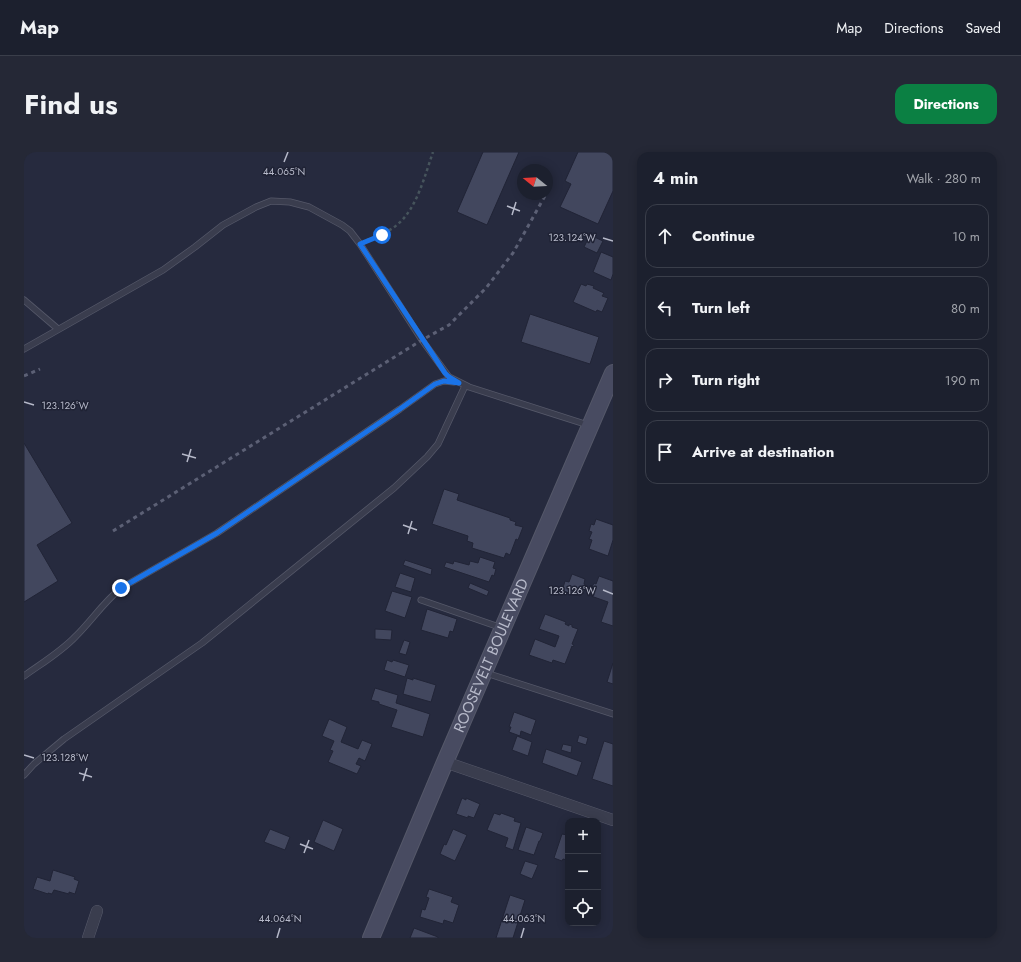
<!DOCTYPE html>
<meta charset="utf-8">
<style>
:root{--surface:#1c202e;--page:#252836;--text:#f1f3f6;--muted:#a0a3aa;--line:#3a3e4a;--accent:#0b8043}
body{margin:0;font-family:Jost,sans-serif;background:var(--page);color:var(--text)}
.controls{position:absolute;right:12px;bottom:12px;display:grid;overflow:hidden;border-radius:8px;box-shadow:0 2px 10px #0003}
.controls button{width:36px;height:36px;display:grid;place-items:center;padding:0;border:0;border-bottom:1px solid var(--line);background:var(--surface);color:var(--text);font:20px sans-serif}
.compass{position:absolute;left:493px;top:12px;width:36px;height:36px;border-radius:50%;background:var(--surface);box-shadow:0 2px 10px #0003;rotate:288deg}
.stop{position:absolute;width:12px;height:12px;margin:-9px;border:3px solid #1a73e8;border-radius:50%;background:#fff}
.stop.end{background:#1a73e8;border-color:#fff;box-shadow:0 1px 4px #0008}
.list{margin:0;padding:0;list-style:none}
h2{display:flex;justify-content:space-between;align-items:center;height:52px;margin:0;padding:0 16px;font-size:17px}
h2 small{font-size:13px;font-weight:400;color:var(--muted)}
.list li{display:grid;grid-template-columns:26px 1fr auto;gap:12px;align-items:center;box-sizing:border-box;height:64px;margin:0 8px 8px;padding:0 8px;border:1px solid var(--line);border-radius:12px}
.list b{display:block;font-size:15px;white-space:nowrap}
.list em{font-size:13px;font-style:normal;color:var(--muted)}
.icon{flex:none;width:22px;height:22px;fill:none;stroke:currentColor;stroke-width:2;stroke-linecap:round;stroke-linejoin:round}
.map{position:relative;flex:none;width:589px;height:786px;overflow:hidden;border-radius:12px}
header{display:flex;align-items:center;gap:24px;box-sizing:border-box;height:56px;padding:0 20px;background:var(--surface);border-bottom:1px solid var(--line)}
header strong{font-size:19px}
nav{display:flex;gap:22px;margin-inline-start:auto;font-size:14px}
.intro{display:flex;align-items:center;justify-content:space-between;box-sizing:border-box;height:96px;padding:0 24px}
h1{margin:0;font-size:28px}
.button{padding:10px 18px;border-radius:12px;background:var(--accent);color:#fff;font-size:14px;font-weight:700}
main{display:flex;gap:24px;padding:0 24px}
aside{flex:1;background:var(--surface);border-radius:12px;box-shadow:0 2px 10px #0003}
.map>svg:first-child{display:block}
</style>
<header>
<strong>Map</strong>
<nav><a>Map</a><a>Directions</a><a>Saved</a></nav>
</header>
<div class="intro"><h1>Find us</h1><a class="button">Directions</a></div>
<main>
<div class="map">
<svg width="589" height="786" viewBox="0 0 589 786">
<rect width="100%" height="100%" fill="#262a3e"/>
<!-- building -->
<path fill="#42475e" stroke="#212436" d="M459 0H495L463 73 433 60Z
M554 0H589V39L574 72 536 55 547 32 541 29Z
M566 83 579 89 573 101 560 95Z
M577 100 589 105V122L587 128 569 120Z
M557 132 562 134 563 132 570 134 569 136 580 141 578 144 584 146 578 160 573 158 572 160 549 150Z
M506 162 575 185 566 212 497 190Z
M0 291 48 371 13 393 34 429 0 450Z
M420 337 435 342 433 348 486 366V368L492 370 491 373 499 375 494 388 492 387 486 403 482 401 480 406 448 396 449 391 443 389 444 384 408 372Z
M572 367 589 373V388L584 404 565 397 568 388 565 387 568 380 565 379 567 372 570 373Z
M456 405 471 410 469 416 472 417 470 424 468 423 465 430 420 415 422 410 429 412 430 409 445 413 446 409 454 411Z
M381 408 408 417 407 423 379 413Z
M376 421 391 426 387 440 371 435Z
M548 422 561 427 560 432 562 433 559 442 557 441 556 444 538 439 541 429 545 430Z
M575 424 589 429V474L577 470 584 450 567 444 570 436 568 435 570 431 572 432Z
M446 431 465 439 463 444 444 436Z
M368 439 388 445 381 466 361 459Z
M403 457 433 467 429 480 426 479 424 486 397 478Z
M521 462 542 470 541 472 545 474V472L548 473V475L554 477 548 492 550 493 549 495 548 494 541 512 529 508 528 511 505 503 511 487 531 495 535 484 515 477Z
M351 477 368 478 367 488 351 487Z
M380 488 386 490 382 503 375 501Z
M363 508 368 510 369 508 385 513 381 525 360 518Z
M589 511V532L583 530Z
M383 526 389 528V526L412 533 407 550 379 542Z
M351 536 374 543 372 551 406 562 399 585 367 575 373 558 355 552V550L347 548Z
M490 560 512 568 507 583 497 579 496 584 485 580 487 575H485Z
M305 567 323 575 317 590 334 597 338 588 348 592 341 609 335 606 332 612 337 614 333 622 304 610 309 599 306 598 310 589 298 584Z
M555 583 564 586 562 593 553 590Z
M493 584 508 590 504 604 488 598Z
M580 589 589 592V634L568 627Z
M539 592 548 594 547 601 537 598Z
M522 597 558 610 553 624 518 611Z
M438 646 442 648V646L456 652 450 666 444 664V666L432 662Z
M470 661 476 663 477 661 491 666 490 669 497 671 489 698 481 695 484 686 463 678Z
M299 668 319 677 310 699 290 690Z
M502 675 519 681 516 689H515L510 703 494 698Z
M246 677 266 685 261 698 240 690Z
M429 677 443 683 431 709 416 702 420 692 422 693Z
M538 682 543 683 544 682V706L543 708 539 707 538 709 530 706Z
M501 709 514 713 508 727 496 722Z
M29 718 51 725 50 727 55 729 51 742 45 740V742L30 738 28 742 24 741V742L9 737 13 725 26 729Z
M405 737 429 745 427 750 435 753 429 771 420 768 419 772 396 765 398 757 401 758 405 746 402 745Z
M486 743 501 748 489 786H472Z
M390 776 414 785V786H386Z"/>
<g fill="none" stroke-linecap="round" stroke-linejoin="round">
<defs>
<path id="service" d="M0 148 34 177
M0 197 139 118 171 95 199 73 232 55 247 49 266 50 285 55 318 73 326 79 336 92 398 188 425 225 445 235 564 273
M397 448 478 476
M462 521 589 562
M0 524C18 511 37 500 52 484 68 468 79 451 97 436L193 381 376 257 411 232 420 229 430 230
M0 623 10 612 40 587 178 491 370 336 403 305 414 292 441 234"/>
<path id="minor" d="M421 610 589 668
M64 786 73 759"/>
<g id="secondary">
<path id="s1" d="M347 786 421 610 589 221"/>
</g>
</defs>
<!-- service casing -->
<use href="#service" stroke="#555869" stroke-width="7"/>
<!-- minor casing -->
<use href="#minor" stroke="#555869" stroke-width="12"/>
<!-- secondary casing -->
<use href="#secondary" stroke="#555869" stroke-width="18"/>
<!-- path -->
<path stroke="#46545c" stroke-width="2.5" stroke-dasharray="3 3" stroke-linecap="butt" d="M343 88C354 84 365 80 374 72 393 56 401 23 409 0"/>
<!-- service -->
<use href="#service" stroke="#3a3d4e" stroke-width="5.5"/>
<!-- minor -->
<use href="#minor" stroke="#3a3d4e" stroke-width="11"/>
<!-- secondary -->
<use href="#secondary" stroke="#484b61" stroke-width="16"/>
<!-- rail -->
<path stroke="#5c6075" stroke-width="3" stroke-dasharray="4 4" stroke-linecap="butt" d="M0 224 16 217
M89 379 398 188 425 173 462 136 489 101 522 42"/>
</g>
<g fill="none" stroke-linecap="round" stroke-linejoin="round">
<!-- route -->
<path stroke="#1a73e8" stroke-width="5" d="M97 436 193 381 376 257 411 232 420 229 435 231 425 225 421 221 336 92 358 83"/>
</g>
<!-- ticks -->
<path fill="none" stroke="#b6b9c9" stroke-width="1.5" d="M260 10 264 0M483 54 496 59M488 63 492 50M579 86 589 89M0 250 10 253M158 302 172 306M163 310 167 297M379 373 393 378M384 382 388 369M579 438 589 442M0 603 10 606M55 621 68 625M59 629 63 616M276 692 289 697M280 701 285 688M253 786 256 776M497 786 500 776"/>
<g text-anchor="middle" stroke-width="3" stroke-linejoin="round" paint-order="stroke">
<!-- street labels -->
<g font-size="15" fill="#b6b9c9" stroke="#1f2234">
<text dy="5" stroke="none"><textPath href="#s1" startOffset="307">ROOSEVELT BOULEVARD</textPath></text>
</g>
</g>
<g font-size="10" text-anchor="middle" fill="#b6b9c9" stroke="#1f2234" stroke-width="3" stroke-linejoin="round" paint-order="stroke">
<text x="260" y="23">44.065°N</text>
<text x="548" y="89">123.124°W</text>
<text x="41" y="257">123.126°W</text>
<text x="548" y="442">123.126°W</text>
<text x="41" y="609">123.128°W</text>
<text x="256" y="770">44.064°N</text>
<text x="500" y="770">44.063°N</text>
</g>
</svg>
<div class="controls">
<button>+</button>
<button>−</button>
<button><svg class="icon" aria-label="locate" viewBox="0 0 24 24"><circle cx="12" cy="12" r="6"/><path d="M12 2v4M12 18v4M2 12h4M18 12h4"/></svg></button>
</div>
<svg class="compass" viewBox="-18 -18 36 36"><path d="M0-13l5 13h-10z" fill="#e53935"/><path d="M0 13l5-13h-10z" fill="#a0a3aa"/></svg>
<div class="stop" style="left:358px;top:83px"></div>
<div class="stop end" style="left:97px;top:436px"></div>
</div>
<aside>
<h2>4 min<small>Walk · 280 m</small></h2>
<ul class="list">
<li><svg class="icon" aria-label="ahead" viewBox="0 0 24 24"><path d="M12 20V5M6 11l6-6 6 6"/></svg><div><b>Continue</b></div><em>10 m</em></li>
<li><svg class="icon" aria-label="left" viewBox="0 0 24 24"><path d="M17 20v-9H6M10 6l-5 5 5 5"/></svg><div><b>Turn left</b></div><em>80 m</em></li>
<li><svg class="icon" aria-label="right" viewBox="0 0 24 24"><path d="M7 20v-9h11M14 6l5 5-5 5"/></svg><div><b>Turn right</b></div><em>190 m</em></li>
<li><svg class="icon" aria-label="arrive" viewBox="0 0 24 24"><path d="M6 21V4h12l-3 4 3 4H6"/></svg><div><b>Arrive at destination</b></div></li>
</ul>
</aside>
</main>
